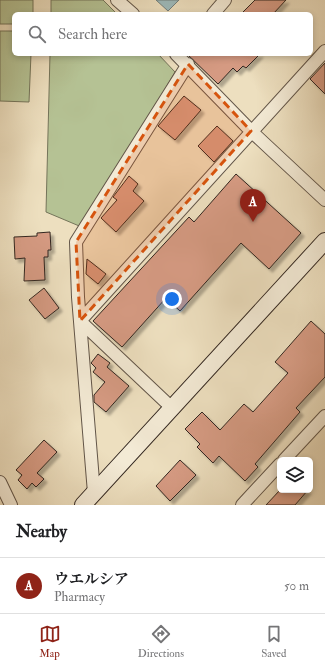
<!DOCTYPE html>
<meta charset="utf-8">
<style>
:root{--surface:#fff;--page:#f6f6f6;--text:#202124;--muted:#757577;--line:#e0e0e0;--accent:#8f2418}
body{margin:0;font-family:"IM FELL Double Pica","Noto Serif JP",serif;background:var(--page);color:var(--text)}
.controls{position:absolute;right:12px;bottom:12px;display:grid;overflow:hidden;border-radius:6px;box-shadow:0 2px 6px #0003}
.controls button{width:36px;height:36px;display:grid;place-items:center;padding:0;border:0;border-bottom:1px solid var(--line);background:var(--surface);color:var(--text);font:20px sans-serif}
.you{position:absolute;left:172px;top:299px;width:14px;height:14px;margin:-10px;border:3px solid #fff;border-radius:50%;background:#1a73e8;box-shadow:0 0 0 6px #1a73e833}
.badge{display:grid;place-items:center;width:26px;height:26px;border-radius:50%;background:var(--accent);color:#fff;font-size:13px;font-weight:700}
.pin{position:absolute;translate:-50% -33px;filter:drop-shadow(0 1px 2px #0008)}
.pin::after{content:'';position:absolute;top:21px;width:14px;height:12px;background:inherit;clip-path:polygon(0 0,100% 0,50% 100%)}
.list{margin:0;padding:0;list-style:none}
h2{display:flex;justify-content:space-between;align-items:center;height:52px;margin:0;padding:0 16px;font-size:17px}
h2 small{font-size:13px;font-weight:400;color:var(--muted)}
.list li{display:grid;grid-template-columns:26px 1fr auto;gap:12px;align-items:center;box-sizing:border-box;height:56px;padding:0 16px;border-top:1px solid var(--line)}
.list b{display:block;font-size:15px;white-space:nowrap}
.list p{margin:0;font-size:13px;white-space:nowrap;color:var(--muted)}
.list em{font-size:13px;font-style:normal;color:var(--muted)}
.icon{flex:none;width:22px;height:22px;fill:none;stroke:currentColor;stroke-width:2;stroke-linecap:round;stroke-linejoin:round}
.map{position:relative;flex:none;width:325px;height:505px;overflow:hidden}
.search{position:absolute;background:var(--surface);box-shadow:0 2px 6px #0003;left:12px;right:12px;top:12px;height:44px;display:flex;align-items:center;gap:10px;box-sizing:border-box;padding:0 14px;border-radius:6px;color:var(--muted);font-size:15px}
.sheet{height:108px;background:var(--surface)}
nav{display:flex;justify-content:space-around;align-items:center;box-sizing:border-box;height:56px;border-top:1px solid var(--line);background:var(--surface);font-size:11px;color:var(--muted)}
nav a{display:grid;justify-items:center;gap:2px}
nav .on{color:var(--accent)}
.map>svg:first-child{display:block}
</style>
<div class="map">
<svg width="325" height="505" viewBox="0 0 325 505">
<defs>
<filter id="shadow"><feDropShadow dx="3.5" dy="3.5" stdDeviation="1" flood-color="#0004"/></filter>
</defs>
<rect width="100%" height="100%" fill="#eddfbf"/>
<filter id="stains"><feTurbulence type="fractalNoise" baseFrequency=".005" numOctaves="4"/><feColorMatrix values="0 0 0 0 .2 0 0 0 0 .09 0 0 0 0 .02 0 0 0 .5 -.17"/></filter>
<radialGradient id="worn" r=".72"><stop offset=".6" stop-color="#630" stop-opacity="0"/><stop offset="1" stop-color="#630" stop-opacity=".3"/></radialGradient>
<!-- green -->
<path fill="#b5c294" stroke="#74745a" d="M0 0H33V14H14V24H0Z
M51 0H103L117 14H51Z
M0 31H14V54H31L29 102 0 101Z
M50 54H158L175 72 84 228 46 212Z"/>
<!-- water -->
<path fill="#9dbabb" stroke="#737f7d" d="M156 0H179L168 11Z"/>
<!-- building -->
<path fill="#d59a82" stroke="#332720" filter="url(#shadow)" d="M255 0H286L273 14H241Z
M187 54H260L246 68 243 66 237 72 233 68 218 84Z
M325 63V94L310 79Z
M184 96 201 110 175 140 158 126Z
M217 126 233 141 214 162 198 146Z
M236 174 301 233 269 269 241 243 180 311 166 298 122 347 93 321 189 217 194 222Z
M129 176 138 184 133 191 144 201 116 232 101 218 117 200 113 197Z
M50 232 51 250H48V257H44L45 280 24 281 25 258 15 259 14 237 37 236V233Z
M87 259 106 274 98 284 86 274Z
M44 288 59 308 45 319 29 300Z
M311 321 325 334V377L296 408 300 412 255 464 258 467 245 481 219 456 213 463 197 447 200 444 185 429 202 412 220 430 244 404 253 412 288 373 275 362Z
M98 354 110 363 107 367 129 386 106 412 94 402V395L105 382 93 372 96 368 91 363Z
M44 440 57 452 37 473 44 479 36 487 32 483 27 489 18 480 22 475 16 470Z
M180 460 196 475 170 501 156 486Z
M280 490H308L295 505H266Z"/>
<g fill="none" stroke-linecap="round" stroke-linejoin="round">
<defs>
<path id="street" d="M117 0 133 14
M213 14 225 0
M176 54 251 131 325 200
M172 408 80 321 325 51
M284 460 325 416
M0 482 11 505
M94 493 78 297 76 242 188 64
M242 505 280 464"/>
<path id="secondary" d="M83 505 325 241"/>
</defs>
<!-- street casing -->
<use href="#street" stroke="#625548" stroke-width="14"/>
<!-- secondary casing -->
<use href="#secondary" stroke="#332720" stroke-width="18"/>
<!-- street -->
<use href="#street" stroke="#f3ead5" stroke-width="12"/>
<!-- secondary -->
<use href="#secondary" stroke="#f3ead5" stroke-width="16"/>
</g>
<!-- marked area -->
<path fill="#d6540e" fill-opacity="0.2" stroke="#d6540e" stroke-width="3" stroke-dasharray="8 5" stroke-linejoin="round" d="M188 64 251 131 80 321 76 242Z"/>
<rect width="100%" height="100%" filter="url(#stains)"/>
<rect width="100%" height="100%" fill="url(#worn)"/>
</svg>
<div class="controls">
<button><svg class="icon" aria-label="layers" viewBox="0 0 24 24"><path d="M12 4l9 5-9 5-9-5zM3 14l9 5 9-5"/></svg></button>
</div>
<div class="you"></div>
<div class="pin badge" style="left:253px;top:222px">A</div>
<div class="search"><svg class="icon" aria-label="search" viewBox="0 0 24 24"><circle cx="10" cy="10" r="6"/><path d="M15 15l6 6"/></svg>Search here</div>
</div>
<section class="sheet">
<h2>Nearby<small></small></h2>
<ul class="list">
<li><span class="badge">A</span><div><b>ウエルシア</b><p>Pharmacy</p></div><em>50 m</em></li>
</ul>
</section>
<nav>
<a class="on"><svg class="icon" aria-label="map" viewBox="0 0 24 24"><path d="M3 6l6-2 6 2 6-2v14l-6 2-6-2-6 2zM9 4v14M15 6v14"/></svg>Map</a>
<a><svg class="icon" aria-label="directions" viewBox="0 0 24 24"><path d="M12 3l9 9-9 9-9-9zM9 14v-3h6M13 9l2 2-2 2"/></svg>Directions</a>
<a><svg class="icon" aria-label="saved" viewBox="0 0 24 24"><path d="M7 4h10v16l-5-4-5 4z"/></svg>Saved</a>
</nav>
